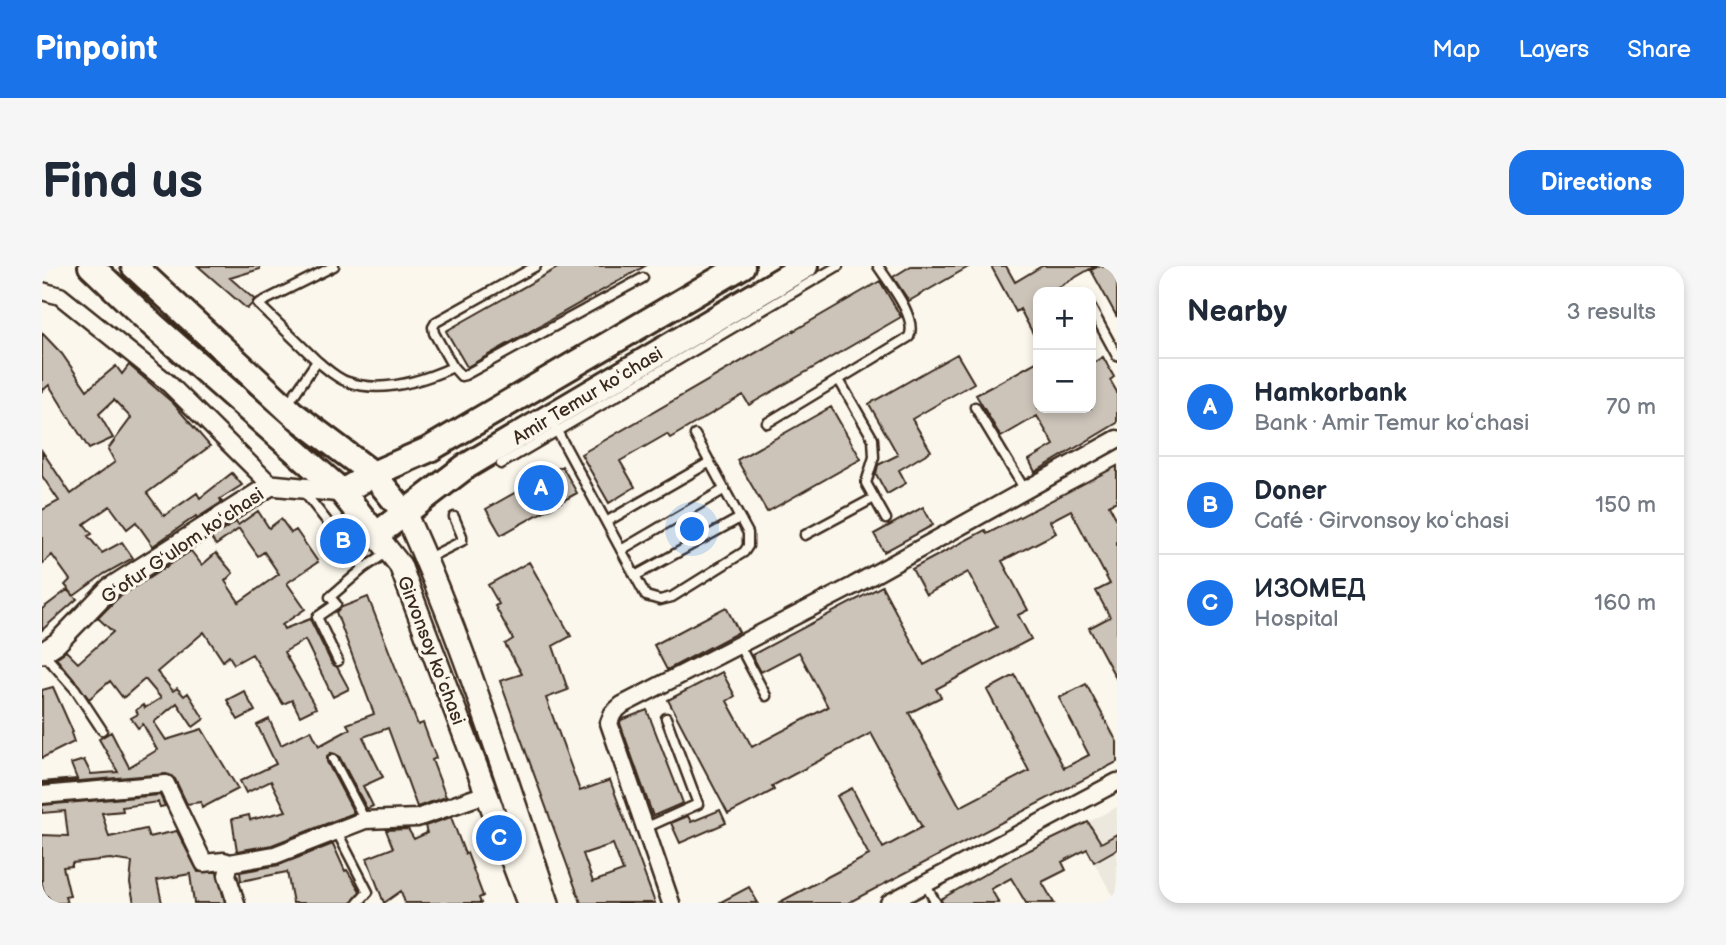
<!DOCTYPE html>
<meta charset="utf-8">
<style>
:root{--surface:#fff;--page:#f6f6f7;--text:#1f2937;--muted:#747a83;--line:#e0e1e3;--accent:#1a73e8}
body{margin:0;font-family:"Balsamiq Sans",sans-serif;background:var(--page);color:var(--text)}
.controls{position:absolute;right:21px;top:21px;display:grid;overflow:hidden;border-radius:14px;box-shadow:0 4px 10px #0003}
.controls button{width:63px;height:63px;display:grid;place-items:center;padding:0;border:0;border-bottom:2px solid var(--line);background:var(--surface);color:var(--text);font:35px sans-serif}
.you{position:absolute;left:651px;top:264px;width:24px;height:24px;margin:-18px;border:5px solid #fff;border-radius:50%;background:#1a73e8;box-shadow:0 0 0 10px #1a73e833}
.badge{display:grid;place-items:center;width:46px;height:46px;border-radius:50%;background:var(--accent);color:#fff;font-size:23px;font-weight:700}
.pin{position:absolute;translate:-50% -50%;border:4px solid #fff;box-shadow:0 2px 7px #0006}
.list{margin:0;padding:0;list-style:none}
h2{display:flex;justify-content:space-between;align-items:center;height:91px;margin:0;padding:0 28px;font-size:30px}
h2 small{font-size:23px;font-weight:400;color:var(--muted)}
.list li{display:grid;grid-template-columns:46px 1fr auto;gap:21px;align-items:center;box-sizing:border-box;height:98px;padding:0 28px;border-top:2px solid var(--line)}
.list b{display:block;font-size:26px;white-space:nowrap}
.list p{margin:0;font-size:23px;white-space:nowrap;color:var(--muted)}
.list em{font-size:23px;font-style:normal;color:var(--muted)}
.map{position:relative;flex:none;width:1075px;height:637px;overflow:hidden;border-radius:21px}
header{display:flex;align-items:center;gap:42px;box-sizing:border-box;height:98px;padding:0 35px;background:var(--accent);color:#fff}
header strong{font-size:33px}
nav{display:flex;gap:38px;margin-inline-start:auto;font-size:24px}
.intro{display:flex;align-items:center;justify-content:space-between;box-sizing:border-box;height:168px;padding:0 42px}
h1{margin:0;font-size:49px}
.button{padding:18px 32px;border-radius:21px;background:var(--accent);color:#fff;font-size:24px;font-weight:700}
main{display:flex;gap:42px;padding:0 42px}
aside{flex:1;background:var(--surface);border-radius:21px;box-shadow:0 4px 10px #0003}
.map>svg:first-child{display:block}
</style>
<header>
<strong>Pinpoint</strong>
<nav><a>Map</a><a>Layers</a><a>Share</a></nav>
</header>
<div class="intro"><h1>Find us</h1><a class="button">Directions</a></div>
<main>
<div class="map">
<svg width="1075" height="637" viewBox="0 0 1075 637">
<rect width="100%" height="100%" fill="#fbf7ec"/>
<filter id="ink" filterUnits="userSpaceOnUse"><feTurbulence type="fractalNoise" baseFrequency=".0143" numOctaves="2"/><feDisplacementMap in="SourceGraphic" scale="14" xChannelSelector="R" yChannelSelector="G"/><feConvolveMatrix kernelMatrix="1 2 1 2 8 2 1 2 1" color-interpolation-filters="sRGB"/></filter>
<g filter="url(#ink)">
<!-- built -->
<path fill="#ede8dd" d="M1075 541V637L1033 563Z"/>
<!-- building -->
<path fill="#ccc4b9" stroke="#3b2a1e" stroke-width="2" fill-rule="evenodd" d="M156 0H218V3L188 12 212 33 210 38 205 43Z
M519 0H603L425 101 404 65Z
M869 0H928L867 35 851 11Z
M949 0H964L973 16 1000 0H1053L1008 26H996V77L978 43 974 46Z
M1057 0H1075V51L1049 4Z
M838 15 859 51 707 139 701 129 628 172 625 168 578 195 593 221 567 237 539 188Z
M0 67 20 88 45 124 74 100 80 108 87 99 131 137 168 180 105 227 122 250 155 227 158 232 190 207 200 219 178 233 180 236 155 252 154 250 111 280 94 256 85 263 68 240 42 258 50 268 46 270 60 287 80 276 91 292 62 308 32 330 23 319 28 314 10 289 0 298V244L17 235 0 210V185L29 228 73 196 66 183 89 152 72 134 57 148 71 172 47 183 7 119 0 125Z
M915 88 932 117 870 153 889 185 857 204 864 217 845 228 834 208 836 199 856 189 827 138Z
M1061 91 1072 111 1068 114 1075 126V157L993 206 987 194 1012 179 995 150 959 171 934 129 996 95V142H1049V98Z
M789 141 819 193 725 246 695 194Z
M520 200 535 227 459 269 444 243Z
M1075 200V235L1067 239 1075 254V414L1047 362 1068 351 1054 325 1068 318 1029 244 1008 255 1014 267 960 295 986 344 976 349 989 373 894 423 899 431 867 447 918 541 987 505 945 424 973 409 1022 502 1047 489 1017 432 1044 418 1075 476V496L806 637H736L827 589 795 530 810 522 841 582 880 561 829 467 730 520 732 524 686 548 626 434 680 406 693 430 685 435 710 481 786 441 757 386 719 406 710 389 840 320 882 399 955 361 926 306 884 329 870 303 943 264 945 268Z
M881 241 891 259 842 286 832 268Z
M216 245 227 262 239 253 249 267 254 264 276 296 245 317 263 343 240 359 242 363 268 353 290 398 295 401 307 423 291 431 263 374 242 386 274 442 258 450 250 434 241 438 210 388 192 398 187 390 181 395 162 366 115 406 131 425 135 422 142 430 146 427 162 453 151 461 135 437 112 456 124 474 160 463 196 523 160 542 159 536 145 538 133 513 124 508 0 518V516L35 513 29 498 42 494 49 508 76 506 57 473 69 466 87 501 115 484 101 458 96 462 89 452 96 448 94 444 101 439 103 442 119 432 103 413 81 432 68 415 47 433 14 392 24 385 36 397 71 366 56 352 76 332 149 285 160 299 174 287 191 307 183 315 197 336 237 308 222 286 216 290 197 263 174 279 169 272 194 256 196 259Z
M487 296 529 370 511 380 526 424 504 432 538 525 568 514 613 637H539L458 415 480 408 463 378 471 373 453 340 457 338 446 319ZM571 578 581 605 551 616 541 588Z
M25 324 35 333 0 364V343Z
M326 331 376 459 381 457 394 492 390 494 404 531 375 541 346 462 321 471 341 511 321 520 331 540 325 543 297 490 289 487 285 490V496L312 547 230 579 195 585 190 553 207 549 208 554 244 545 229 515 204 527 198 515 234 498 215 459 227 453 239 479 269 464 277 480 308 463 305 458 332 448 294 346 300 341Z
M684 341 697 366 625 404 612 379Z
M11 421 31 466 29 467 32 476 0 492V424Z
M202 425 213 445 196 454 185 434Z
M605 444 641 537 611 550 578 457 579 454Z
M118 529 123 540 118 541 116 536 80 541 81 545 60 547 67 571 104 563 107 571 135 565 156 606H175L183 637H152L148 608 115 614 120 637H92L88 617 90 596 68 593 30 597V600L21 601 28 630 23 631 25 637H11L2 627 0 618V569L26 570 23 545 0 547V539Z
M678 544 684 557 638 577 629 557 646 550 649 556Z
M409 551 423 588 425 587 441 630 437 632 439 637H363L359 625 342 637 325 592 351 582 344 564 366 563 372 573 385 567 383 560Z
M1046 556 1059 577 1075 568V583L1052 596 1045 583 1020 596 1024 604 1000 616 1012 637H984L969 612 949 623 957 637H900L899 633 973 591Z
M291 578 303 605 305 604 318 625 310 637H251L245 606 199 615 198 606 237 599Z
M707 621 716 637H677Z"/>
<g fill="none" stroke-linecap="round" stroke-linejoin="round">
<defs>
<path id="service" d="M1049 42 1075 90
M275 95C284 102 295 113 306 116 340 128 380 115 411 101L392 67 391 61 394 56 494 0
M411 101 419 110 423 109 601 12
M797 114 831 173 832 191 824 217 844 253
M245 139 275 95 216 38 292 0
M933 141 983 224
M509 154 604 330 618 334 630 331 702 286 706 280V267L653 169
M725 157 867 71C876 52 847 17 836 0
M459 198 796 0
M261 225 322 302
M564 256 668 196
M763 269 832 232
M579 284 683 223
M384 293 420 275V270L412 251
M593 310 698 252
M697 379 724 430
M1 387 33 423 60 464
M296 395 275 351 294 338 288 331 322 302 347 285
M291 493 323 554
M603 562 656 538 624 452
M294 564 326 626 316 637
M883 618 894 637
M0 633 3 637"/>
<path id="minor" d="M0 25 18 30 125 116 229 219
M0 529 124 518 162 597 182 595 188 597 233 589 323 554 375 552 444 528
M188 597 185 609 194 637
M629 637 567 457 571 447 580 439 811 320 1075 173
M847 637 1075 516"/>
<path id="tertiary" d="M0 387 15 377 68 322 229 219 300 226"/>
<path id="secondary" d="M363 247C421 373 462 507 506 637
M334 269 358 299 486 637"/>
<path id="primary" d="M49 0 111 59 300 226 334 269 423 201 763 0
M92 0 250 147 331 208 363 247
M300 226 331 208 386 184 700 0"/>
</defs>
<!-- service casing -->
<use href="#service" stroke="#3b2a1e" stroke-width="13"/>
<!-- minor casing -->
<use href="#minor" stroke="#3b2a1e" stroke-width="21"/>
<!-- tertiary casing -->
<use href="#tertiary" stroke="#3b2a1e" stroke-width="24"/>
<!-- secondary casing -->
<use href="#secondary" stroke="#3b2a1e" stroke-width="26"/>
<!-- primary casing -->
<use href="#primary" stroke="#3b2a1e" stroke-width="30"/>
<!-- service -->
<use href="#service" stroke="#fbf7ec" stroke-width="8"/>
<!-- minor -->
<use href="#minor" stroke="#fbf7ec" stroke-width="16"/>
<!-- tertiary -->
<use href="#tertiary" stroke="#fbf7ec" stroke-width="19"/>
<!-- secondary -->
<use href="#secondary" stroke="#fbf7ec" stroke-width="21"/>
<!-- primary -->
<use href="#primary" stroke="#fbf7ec" stroke-width="24"/>
</g>
</g>
<g text-anchor="middle" stroke-width="6" stroke-linejoin="round" paint-order="stroke">
<!-- street labels -->
<g font-size="19" fill="#3b2a1e" stroke="#fbf7ec">
<text transform="translate(545 129) rotate(-31)" y="7">Amir Temur koʻchasi</text>
<text transform="translate(140 279) rotate(-34)" y="7">Gʻofur Gʻulom koʻchasi</text>
<text transform="translate(390 384) rotate(69)" y="7">Girvonsoy koʻchasi</text>
</g>
</g>
</svg>
<div class="controls">
<button>+</button>
<button>−</button>
</div>
<div class="you"></div>
<div class="pin badge" style="left:499px;top:222px">A</div>
<div class="pin badge" style="left:301px;top:275px">B</div>
<div class="pin badge" style="left:457px;top:572px">C</div>
</div>
<aside>
<h2>Nearby<small>3 results</small></h2>
<ul class="list">
<li><span class="badge">A</span><div><b>Hamkorbank</b><p>Bank · Amir Temur koʻchasi</p></div><em>70 m</em></li>
<li><span class="badge">B</span><div><b>Doner</b><p>Café · Girvonsoy koʻchasi</p></div><em>150 m</em></li>
<li><span class="badge">C</span><div><b>ИЗОМЕД</b><p>Hospital</p></div><em>160 m</em></li>
</ul>
</aside>
</main>
